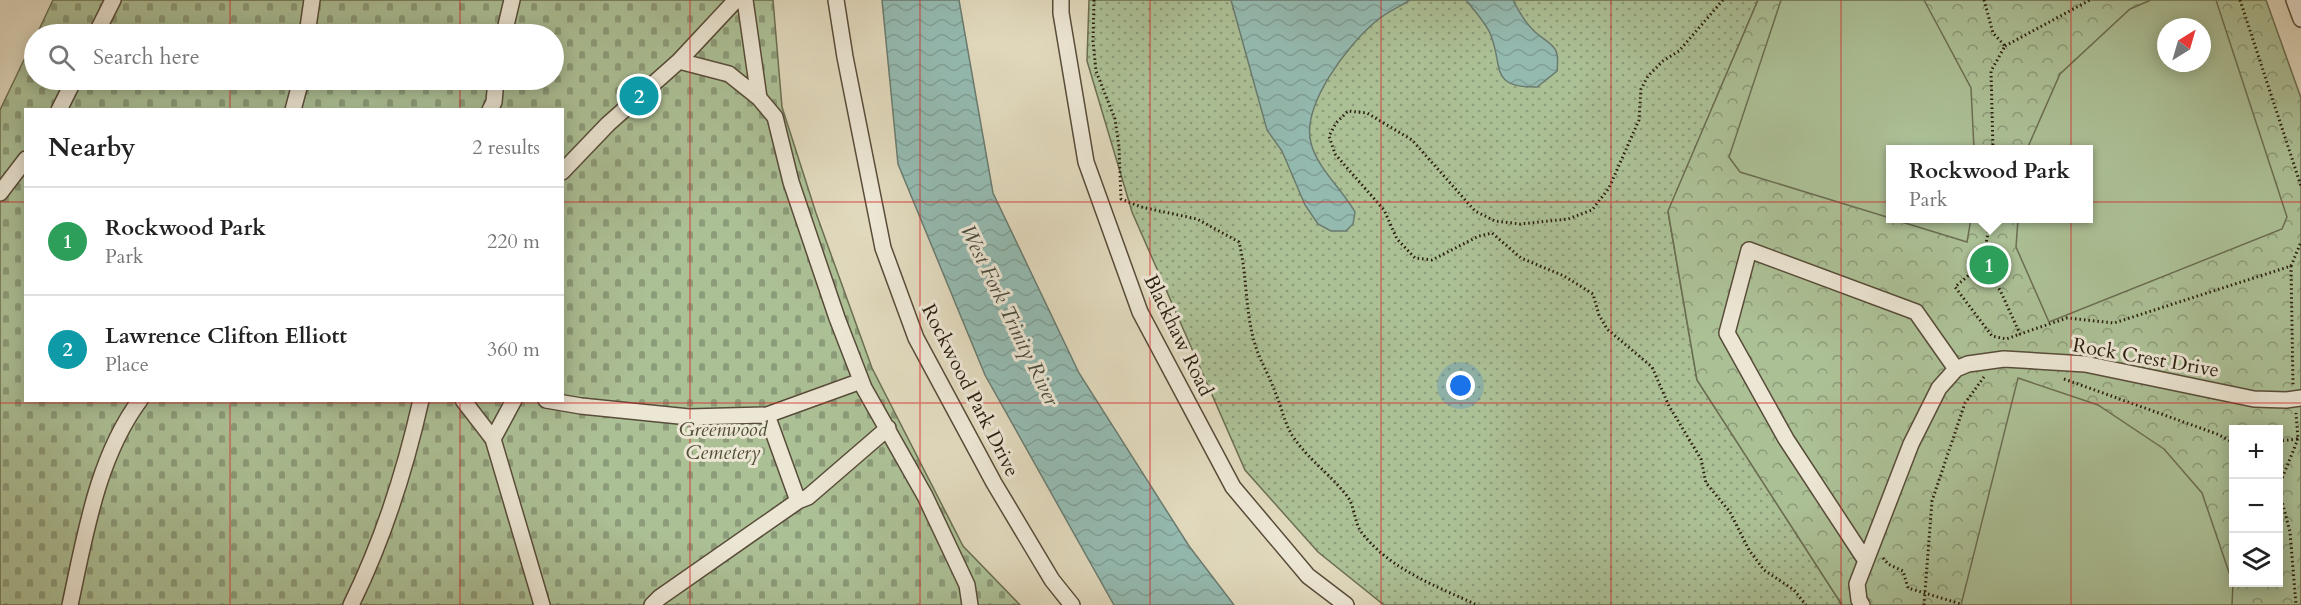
<!DOCTYPE html>
<meta charset="utf-8">
<style>
:root{--surface:#fff;--page:#f6f6f6;--text:#222;--muted:#767676;--line:#e0e0e0;--accent:#111827}
body{margin:0;font-family:Cardo,serif;background:var(--page);color:var(--text)}
.controls{position:absolute;right:18px;bottom:18px;display:grid;overflow:hidden;border-radius:0px;box-shadow:0 3px 15px #0003}
.controls button{width:54px;height:54px;display:grid;place-items:center;padding:0;border:0;border-bottom:2px solid var(--line);background:var(--surface);color:var(--text);font:30px sans-serif}
.compass{position:absolute;left:2157px;top:18px;width:54px;height:54px;border-radius:50%;background:var(--surface);box-shadow:0 3px 15px #0003;rotate:37deg}
.you{position:absolute;left:1461px;top:386px;width:21px;height:21px;margin:-15px;border:4px solid #fff;border-radius:50%;background:#1a73e8;box-shadow:0 0 0 9px #1a73e833}
.badge{display:grid;place-items:center;width:39px;height:39px;border-radius:50%;background:var(--accent);color:#fff;font-size:20px;font-weight:700}
.pin{position:absolute;translate:-50% -50%;border:3px solid #fff;box-shadow:0 2px 6px #0006}
.popup{position:absolute;left:1886px;top:145px;width:207px;height:78px;box-sizing:border-box;display:grid;place-content:center;border-radius:0px;background:var(--surface);filter:drop-shadow(0 2px 4px #0005);font-size:20px;white-space:nowrap;color:var(--muted)}
.popup b{font-size:22px;color:var(--text)}
.popup::after{content:'';position:absolute;left:50%;top:100%;margin-left:-12px;border:12px solid transparent;border-top-color:var(--surface)}
.list{margin:0;padding:0;list-style:none}
h2{display:flex;justify-content:space-between;align-items:center;height:78px;margin:0;padding:0 24px;font-size:26px}
h2 small{font-size:20px;font-weight:400;color:var(--muted)}
.list li{display:grid;grid-template-columns:39px 1fr auto;gap:18px;align-items:center;box-sizing:border-box;height:108px;padding:0 24px;border-top:2px solid var(--line)}
.list b{display:block;font-size:22px;white-space:nowrap}
.list p{margin:0;font-size:20px;white-space:nowrap;color:var(--muted)}
.list em{font-size:20px;font-style:normal;color:var(--muted)}
.icon{flex:none;width:33px;height:33px;fill:none;stroke:currentColor;stroke-width:2;stroke-linecap:round;stroke-linejoin:round}
.map{position:relative;flex:none;width:2301px;height:605px;overflow:hidden}
.search{position:absolute;background:var(--surface);box-shadow:0 3px 15px #0003;left:24px;top:24px;width:540px;height:66px;display:flex;align-items:center;gap:15px;box-sizing:border-box;padding:0 21px;border-radius:33px;color:var(--muted);font-size:22px}
.panel{position:absolute;background:var(--surface);box-shadow:0 3px 15px #0003;left:24px;top:108px;width:540px;height:294px;border-radius:0px}
.map>svg:first-child{display:block}
</style>
<div class="map">
<svg width="2301" height="605" viewBox="0 0 2301 605">
<defs>
<pattern id="grass-dots" width="8" height="8" patternUnits="userSpaceOnUse" patternTransform="scale(1.5)"><rect width="8" height="8" fill="#acc096"/><path d="M2 2h.1M6 6h.1" fill="none" stroke="#8c9b79" stroke-width="1.8" stroke-linecap="round"/></pattern>
<pattern id="cemetery-stones" width="16" height="16" patternUnits="userSpaceOnUse" patternTransform="scale(1.5)"><rect width="16" height="16" fill="#acc096"/><path d="M2 7V4a2 2 0 0 1 4 0v3zM10 15v-3a2 2 0 0 1 4 0v3z" fill="#8c9b79"/></pattern>
<pattern id="park-crowns" width="20" height="18" patternUnits="userSpaceOnUse" patternTransform="scale(1.5)"><rect width="20" height="18" fill="#acc096"/><path d="M2 6a3 3 0 1 1 6 0M12 15a3 3 0 1 1 6 0" fill="none" stroke="#8c9b79"/></pattern>
<pattern id="water-waves" width="16" height="10" patternUnits="userSpaceOnUse" patternTransform="scale(1.5)"><rect width="16" height="10" fill="#94bab0"/><path d="M0 5q4-4 8 0t8 0" fill="none" stroke="#809f96"/></pattern>
</defs>
<rect width="100%" height="100%" fill="#e1d9bd"/>
<filter id="stains"><feTurbulence type="fractalNoise" baseFrequency=".00333" numOctaves="4"/><feColorMatrix values="0 0 0 0 .2 0 0 0 0 .09 0 0 0 0 .02 0 0 0 .5 -.17"/></filter>
<radialGradient id="worn" r=".72"><stop offset=".6" stop-color="#630" stop-opacity="0"/><stop offset="1" stop-color="#630" stop-opacity=".3"/></radialGradient>
<!-- grass -->
<path fill="url(#grass-dots)" stroke="#6b6e52" stroke-width="1.5" d="M1089 0H1758L1668 212 1697 380 1842 605H1384L1318 552 1245 470 1132 212 1087 61Z"/>
<!-- cemetery -->
<path fill="url(#cemetery-stones)" stroke="#6b6e52" stroke-width="1.5" fill-rule="evenodd" d="M53 0H773L782 107 816 213 872 368 963 546 1020 605H0V110L34 39V80H554V34H37ZM26 110H562V400H26Z"/>
<!-- park -->
<path fill="url(#park-crowns)" stroke="#6b6e52" stroke-width="1.5" fill-rule="evenodd" d="M1758 0H2266L2301 98V605H1842L1697 380 1668 211ZM2166 27H2202V63H2166ZM1890 150H2088V218H1890ZM2234 430H2278V582H2234Z"/>
<!-- garden -->
<path fill="#acc096" stroke="#6b6e52" stroke-width="1.5" fill-rule="evenodd" d="M1781 0H1924L1971 88 1974 149 1890 150V218L1740 172 1729 157Z
M2151 0H2216L2287 217 2282 229 2049 322 2016 247 2018 219 2088 218V150L2027 149 2060 74 2130 9ZM2166 27H2202V63H2166Z
M1892 219H1971L1967 242Z
M2018 378 2098 405 2164 449 2202 493 2233 584 2232 605H1961Z"/>
<!-- water -->
<path fill="url(#water-waves)" stroke="#6a7b6f" stroke-width="1.5" d="M882 0H959L993 193 1079 373 1189 546 1234 605H1114L985 375 898 164Z
M1231 0H1410C1399 7 1385 13 1375 22 1348 45 1301 105 1311 143 1317 168 1343 190 1355 212L1353 224 1346 231H1331L1318 224 1305 205 1282 151 1267 130Z
M1466 0H1513C1519 12 1525 23 1535 32 1553 47 1560 45 1557 71L1537 87C1486 88 1505 64 1489 31 1483 20 1474 10 1466 0Z"/>
<g fill="none" stroke-linecap="round" stroke-linejoin="round">
<defs>
<path id="minor" d="M736 0 679 61 729 74 759 98 775 117 791 182 837 318 864 388 925 496 967 585 970 605
M745 0 759 98
M836 0 845 57 883 248 916 338 994 483 1052 580 1072 605
M1061 0V13L1086 162 1140 312 1233 487 1308 576 1346 605
M2294 0 2301 19
M96 34 113 0
M307 34 312 0
M504 34 512 0
M59 110 74 80
M293 110 301 80
M490 110 494 102 496 80
M562 172 608 124 679 61
M0 193 26 159
M463 400 493 439 542 605
M546 400 581 406 689 417 767 415 861 381
M767 415 798 501
M493 439 514 400
M1866 561 1786 439 1727 333 1749 250 1916 312 1956 369
M70 605C85 536 97 458 140 400
M351 605C383 540 405 471 421 400
M652 605 659 598 798 501 808 497 888 428
M1862 605 1859 600 1857 584 1911 444 1939 388 1956 369 1968 364 2004 359 2085 364 2254 399 2286 400 2301 398"/>
</defs>
<!-- minor casing -->
<use href="#minor" stroke="#584c39" stroke-width="18"/>
<!-- path -->
<path stroke="#2a1d0d" stroke-width="3" stroke-dasharray="1.5 3" stroke-linecap="butt" d="M1094 0 1093 41 1096 71 1115 119 1119 147 1121 199 1141 207 1197 219 1239 242C1247 274 1245 309 1254 341 1259 360 1269 374 1275 392 1282 407 1284 424 1294 438 1309 460 1331 475 1347 496 1355 506 1354 523 1362 533 1391 570 1436 586 1477 605
M1723 0 1679 51 1663 61 1648 76 1641 89 1639 120 1609 188 1592 210 1568 219 1520 224 1495 221 1475 211 1412 140 1367 113 1348 111 1336 123 1329 136 1335 154 1384 210 1397 239 1415 258 1432 260 1479 236 1492 233 1521 258 1564 276 1593 294 1599 315 1607 329 1652 367 1669 406 1701 459 1706 483 1730 512 1749 550 1764 570 1794 590 1806 605
M1984 0 1993 33 2005 46 1991 71 1993 150
M2240 0 2301 186
M2005 46 2090 0
M1991 218 1982 264 2000 290 2020 334 2067 318 2114 323 2291 266 2293 385
M1982 264 1955 287 1992 336 2006 339 2020 334
M2291 266 2301 242
M2064 379 2217 434 2234 443
M2278 441 2298 439 2296 413
M2278 486 2290 532 2296 605
M2279 486 2298 439 2301 438
M1883 558 1888 564 1903 571 1908 588 1961 604
M1924 605 1932 501 1965 403 1984 377"/>
<!-- minor -->
<use href="#minor" stroke="#ece6d4" stroke-width="15"/>
</g>
<!-- grid -->
<path fill="none" stroke="#d62828" stroke-width="1.5" stroke-opacity="0.55" d="M230 0V34M460 0V34M690 0V605M920 0V605M1150 0V605M1381 0V605M1611 0V605M1841 0V605M2071 0V605M230 80V110M460 80V110M0 202H26M562 202H2301M230 400V605M460 400V605M0 403H2301"/>
<g text-anchor="middle" stroke-width="6" stroke-linejoin="round" paint-order="stroke">
<!-- street labels -->
<g font-size="20" fill="#2a1d0d" stroke="#ece6d4">
<text transform="translate(1179 335) rotate(64)" y="7">Blackhaw Road</text>
<text transform="translate(2146 357) rotate(10)" y="7">Rock Crest Drive</text>
<text transform="translate(971 390) rotate(63)" y="7">Rockwood Park Drive</text>
</g>
<!-- park labels -->
<g font-size="20" font-style="italic" fill="#514e36" stroke="#ece6d4">
<text x="723" y="436">Greenwood<tspan x="723" dy="23">Cemetery</tspan></text>
</g>
<!-- water labels -->
<g font-size="21" font-style="italic" fill="#4a4c3e" stroke="#ece6d4">
<text transform="translate(1010 315) rotate(64)" y="7">West Fork Trinity River</text>
</g>
</g>
<rect width="100%" height="100%" filter="url(#stains)"/>
<rect width="100%" height="100%" fill="url(#worn)"/>
</svg>
<div class="controls">
<button>+</button>
<button>−</button>
<button><svg class="icon" aria-label="layers" viewBox="0 0 24 24"><path d="M12 4l9 5-9 5-9-5zM3 14l9 5 9-5"/></svg></button>
</div>
<svg class="compass" viewBox="-18 -18 36 36"><path d="M0-13l5 13h-10z" fill="#e53935"/><path d="M0 13l5-13h-10z" fill="#767676"/></svg>
<div class="you"></div>
<div class="pin badge" style="left:1989px;top:265px;background:#2e9e5b">1</div>
<div class="popup"><b>Rockwood Park</b>Park</div>
<div class="pin badge" style="left:639px;top:96px;background:#0f9aa8">2</div>
<div class="search"><svg class="icon" aria-label="search" viewBox="0 0 24 24"><circle cx="10" cy="10" r="6"/><path d="M15 15l6 6"/></svg>Search here</div>
<section class="panel">
<h2>Nearby<small>2 results</small></h2>
<ul class="list">
<li><span class="badge" style="background:#2e9e5b">1</span><div><b>Rockwood Park</b><p>Park</p></div><em>220 m</em></li>
<li><span class="badge" style="background:#0f9aa8">2</span><div><b>Lawrence Clifton Elliott</b><p>Place</p></div><em>360 m</em></li>
</ul>
</section>
</div>
